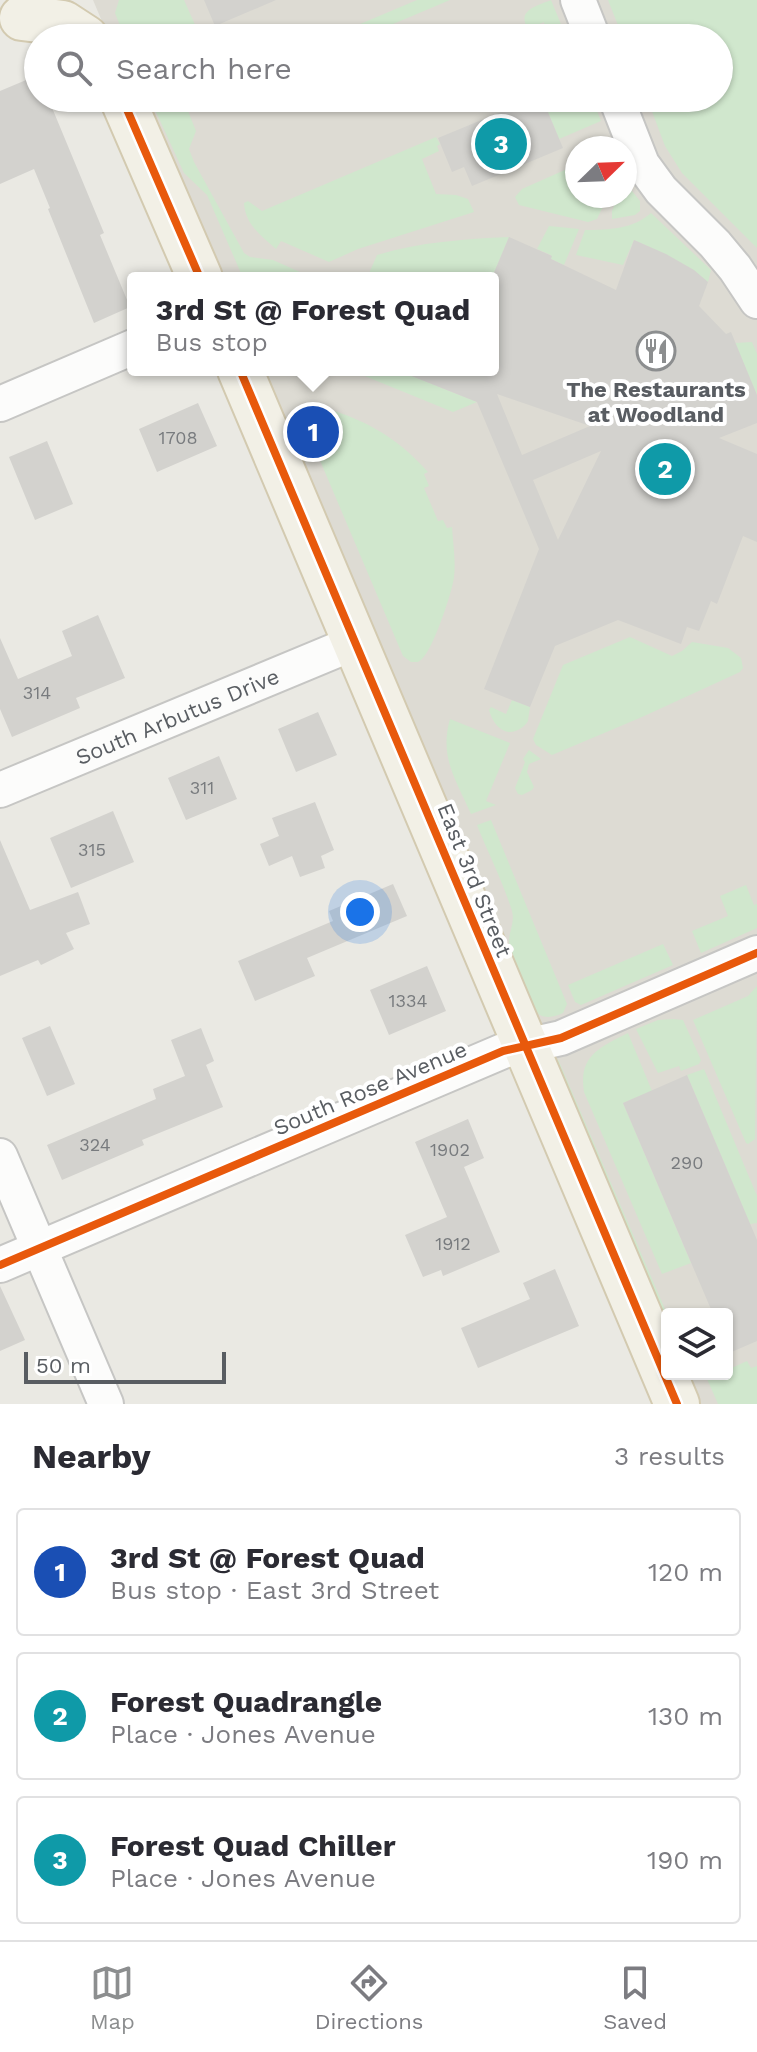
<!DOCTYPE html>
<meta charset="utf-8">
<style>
:root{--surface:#fff;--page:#f2f2f3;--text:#2b2b33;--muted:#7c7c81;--line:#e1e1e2;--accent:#8c8e8f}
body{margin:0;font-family:"Work Sans",sans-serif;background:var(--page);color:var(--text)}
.controls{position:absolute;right:24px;bottom:24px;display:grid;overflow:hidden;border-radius:8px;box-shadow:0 2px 6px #0004}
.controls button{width:72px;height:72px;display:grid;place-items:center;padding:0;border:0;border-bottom:2px solid var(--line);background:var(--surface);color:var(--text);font:40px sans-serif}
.compass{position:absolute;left:565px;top:136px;width:72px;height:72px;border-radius:50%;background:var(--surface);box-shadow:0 2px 6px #0004;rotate:67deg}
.scale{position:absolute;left:24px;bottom:20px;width:202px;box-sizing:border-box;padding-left:8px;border:4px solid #595d62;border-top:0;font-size:22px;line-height:28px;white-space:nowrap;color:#595d62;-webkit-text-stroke:6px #fff;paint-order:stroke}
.you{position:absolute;left:360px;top:912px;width:28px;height:28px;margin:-20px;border:6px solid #fff;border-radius:50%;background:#1a73e8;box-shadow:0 0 0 12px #1a73e833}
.badge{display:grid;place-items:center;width:52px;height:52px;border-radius:50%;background:var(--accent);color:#fff;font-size:26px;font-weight:700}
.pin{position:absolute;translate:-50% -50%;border:4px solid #fff;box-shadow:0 2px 8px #0006}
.popup{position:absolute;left:127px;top:272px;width:372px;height:104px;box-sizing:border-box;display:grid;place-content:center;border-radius:8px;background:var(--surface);filter:drop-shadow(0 2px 6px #0005);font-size:26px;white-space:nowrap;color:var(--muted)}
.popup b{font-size:30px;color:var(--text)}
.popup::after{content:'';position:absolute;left:50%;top:100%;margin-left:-16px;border:16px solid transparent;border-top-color:var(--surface)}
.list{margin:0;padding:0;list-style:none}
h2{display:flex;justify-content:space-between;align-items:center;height:104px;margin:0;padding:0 32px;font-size:34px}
h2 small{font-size:26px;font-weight:400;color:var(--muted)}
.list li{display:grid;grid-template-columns:52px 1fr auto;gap:24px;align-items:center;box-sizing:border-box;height:128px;margin:0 16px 16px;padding:0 16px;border:2px solid var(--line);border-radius:8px}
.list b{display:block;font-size:30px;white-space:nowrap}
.list p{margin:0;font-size:26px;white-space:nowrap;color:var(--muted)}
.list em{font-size:26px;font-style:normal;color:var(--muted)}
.icon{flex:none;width:44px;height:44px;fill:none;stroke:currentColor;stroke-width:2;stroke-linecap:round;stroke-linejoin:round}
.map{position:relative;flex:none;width:757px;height:1404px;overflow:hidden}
.search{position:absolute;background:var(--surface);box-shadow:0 2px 6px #0004;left:24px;right:24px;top:24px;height:88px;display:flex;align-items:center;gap:20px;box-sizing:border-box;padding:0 28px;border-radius:44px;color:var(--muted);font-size:30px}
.sheet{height:536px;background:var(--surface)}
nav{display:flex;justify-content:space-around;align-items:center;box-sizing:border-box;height:112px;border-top:2px solid var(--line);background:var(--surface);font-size:22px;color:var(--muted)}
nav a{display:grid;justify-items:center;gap:4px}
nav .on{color:var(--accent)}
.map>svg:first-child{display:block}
</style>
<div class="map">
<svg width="757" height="1404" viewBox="0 0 757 1404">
<rect width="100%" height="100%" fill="#eae9e3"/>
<!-- education -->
<path fill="#dddbd3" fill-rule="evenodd" d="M93 0H757V1404H677L247 370H493V278H209L134 98H719V38H109ZM577 148H625V196H577ZM667 1314H727V1374H667Z"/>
<!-- green -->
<path fill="#d0e7cd" d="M119 0H184L201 38H125L115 13Z
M417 0H450L360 38H327Z
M551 0 565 34 560 38H548L544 22 528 29C516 10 537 6 551 0Z
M608 0H757V248L682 173 665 146 647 98H719V38H623Z
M152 98H167V106L186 98H219L188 111 196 131 189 149 194 162 244 253 250 257 273 260 302 273 305 278H243L207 195 184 173 151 101Z
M542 98H592L601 121 559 139Z
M436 137 440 144 437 146 439 151 422 159 436 194 456 195 468 199 474 212 358 249 329 262 281 241 276 249C261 236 245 224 244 203L248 201 262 211Z
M577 156V196H608L597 219 588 222 519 205 515 197 522 189 576 165 573 158Z
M627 185 640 201V211L635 215 612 219V211L618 196H625V186Z
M651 213 711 270 708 282C685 264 661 252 634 240L623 265 576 255 585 230C609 230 633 229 651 213Z
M549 226 579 229 564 265 551 259V255L537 249Z
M509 237 492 278H367L377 255C420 242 464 239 509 237Z
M752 342 757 354V395L735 343Z
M350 370H397L477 402 453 412Z
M313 405C361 417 395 435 428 472L424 474 429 486 424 488 438 521 443 520 447 528 452 527C453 544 456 561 454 577 452 593 433 649 422 659 418 663 417 662 411 662L403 656 302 418 305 411Z
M630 637 672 656 682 651 692 642 728 648 741 658 743 668 740 672 642 717 552 755 536 745 533 739 563 665Z
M512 700 530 707C530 708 528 720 528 721 526 725 522 728 518 730 503 737 493 724 489 710L491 707 506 714Z
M450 719 510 743 486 801 496 805 471 814C456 780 439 757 450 719Z
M529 750 541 759 529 764 527 772 534 787 532 790 522 795 518 794 515 788 525 762 523 759Z
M491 820 567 1004 563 1013C556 1016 548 1019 540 1015 529 1009 509 954 509 942 509 931 515 922 512 911 503 882 488 853 477 825Z
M746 885 754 905 757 904V928L701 953 692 931 728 916 720 896Z
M663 944 673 965 581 1005 575 1002 568 985Z
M757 986 755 1139 748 1144 746 1143 693 1020 748 996Z
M673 1019 683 1020 701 1060 699 1064 681 1071 679 1066 658 1073 636 1029 658 1020Z
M628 1033 652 1091 623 1103 691 1263 662 1274 584 1092C578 1056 600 1047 628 1033Z
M558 1059 667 1314V1339L554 1072Z
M704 1069 757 1196V1223L750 1224 687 1075Z
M747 1361 751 1368 757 1366V1404H718L707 1379 718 1374H727V1370Z"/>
<!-- building -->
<path fill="#d3d2ce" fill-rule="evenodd" d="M204 0H276L215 26Z
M38 75V98H48L104 233 100 235 130 307 94 323 48 209 50 208 34 169 0 184V91Z
M535 98H542L563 148 472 186 464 167 452 172 438 138Z
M509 237 552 256 551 259 616 290 634 240 666 254 694 270 708 282 699 306 726 334 731 332 757 395V423L719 438 757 454V542L743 536 717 604 711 601 699 631 687 627 681 644 618 620 555 646 530 707 484 689 539 549 477 402 399 371 493 370V275ZM497 394 590 426 522 455ZM601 451 558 540 533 480Z
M198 403 217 446 157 472 139 429Z
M47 441 73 504 35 520 9 457Z
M98 615 125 678 76 698 80 708 12 737 0 709V638L18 679 72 656 62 631Z
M318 712 337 755 296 772 278 729Z
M219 756 237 799 186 820 168 778Z
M315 802 334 850 321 856 325 868 300 877 292 856 269 866 260 844 279 836 272 818Z
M113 811 134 862 71 888 50 838Z
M0 840 30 910 78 892 90 924 66 933 74 949 41 965 38 960 0 976Z
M393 884 407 916 307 958 315 976 255 1001 238 961 333 921 329 911Z
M427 966 446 1011 389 1035 370 990Z
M50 1026 75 1084 47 1096 22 1038Z
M201 1028 214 1061 206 1065 223 1107 142 1140 144 1145 62 1180 47 1145 156 1099 153 1089 185 1076 171 1040Z
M687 1075 757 1240V1341L727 1354V1314H713L623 1103Z
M468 1119 484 1158 464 1167 500 1252 443 1276 441 1270 423 1277 405 1235 447 1217 415 1142Z
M555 1269 579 1326 478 1368 461 1328 530 1299 523 1283Z
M0 1286 25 1340 0 1351Z"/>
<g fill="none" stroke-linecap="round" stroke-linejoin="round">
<defs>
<g id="minor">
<path d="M578 0 593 38"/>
<path d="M616 98 642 164 661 190 715 244 735 268 757 301"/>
<path d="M0 404 133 347"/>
<path id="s1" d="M0 790 356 642"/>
<path d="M0 1156 106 1404"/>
<path d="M0 1265 503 1051 561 1038 757 953"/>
</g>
<path id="major" d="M22 18 63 23 86 38
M122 98 200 278
M240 370C388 714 529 1060 677 1404"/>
</defs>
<!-- minor casing -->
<use href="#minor" stroke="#c6c6c4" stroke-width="38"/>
<!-- major casing -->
<use href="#major" stroke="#d3cab0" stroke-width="48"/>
<!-- minor -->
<use href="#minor" stroke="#fcfcfb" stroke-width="34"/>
<!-- major -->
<use href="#major" stroke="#f2f0e6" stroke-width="44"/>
<defs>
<path id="cycleway" d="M122 98 200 278
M240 370C388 714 529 1060 677 1404
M0 1265 503 1051 561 1038 757 953"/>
</defs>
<!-- cycleway casing -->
<use href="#cycleway" stroke="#fff" stroke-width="13"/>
<!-- cycleway -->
<use href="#cycleway" stroke="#e8590c" stroke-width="8"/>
</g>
<!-- icons -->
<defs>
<symbol id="restaurant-ring" viewBox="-11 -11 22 22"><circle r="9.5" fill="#fff" stroke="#8c8e8f" stroke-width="1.5"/><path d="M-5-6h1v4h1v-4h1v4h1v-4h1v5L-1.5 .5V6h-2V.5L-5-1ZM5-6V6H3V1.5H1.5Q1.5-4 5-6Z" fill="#8c8e8f"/></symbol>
</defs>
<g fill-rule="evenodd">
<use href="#restaurant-ring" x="634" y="329" width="44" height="44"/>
</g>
<g text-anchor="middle" stroke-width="8" stroke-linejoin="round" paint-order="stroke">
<!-- number labels -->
<g font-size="18" fill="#787b7e">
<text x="178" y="444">1708</text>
<text x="37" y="699">314</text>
<text x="202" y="794">311</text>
<text x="92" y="856">315</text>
<text x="408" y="1007">1334</text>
<text x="95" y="1151">324</text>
<text x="450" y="1156">1902</text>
<text x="687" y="1169">290</text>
<text x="453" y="1250">1912</text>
</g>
<!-- poi labels -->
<g font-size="22" font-weight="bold" fill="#595d62" stroke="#fff">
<text x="656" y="397">The Restaurants<tspan x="656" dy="25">at Woodland</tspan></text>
</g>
<!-- street labels -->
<g font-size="22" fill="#595d62" stroke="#fff">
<text dy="8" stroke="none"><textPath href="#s1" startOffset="192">South Arbutus Drive</textPath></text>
<text transform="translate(475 880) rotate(68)" y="8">East 3rd Street</text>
<text transform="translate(370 1088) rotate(-23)" y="8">South Rose Avenue</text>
</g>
</g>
</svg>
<div class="controls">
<button><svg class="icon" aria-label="layers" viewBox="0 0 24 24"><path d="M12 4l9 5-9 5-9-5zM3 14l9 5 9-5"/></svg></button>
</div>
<svg class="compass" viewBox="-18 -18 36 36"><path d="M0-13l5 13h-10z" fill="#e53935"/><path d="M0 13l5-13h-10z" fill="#7c7c81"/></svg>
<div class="scale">50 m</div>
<div class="you"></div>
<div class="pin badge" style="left:313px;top:432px;background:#1a4fb4">1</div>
<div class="popup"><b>3rd St @ Forest Quad</b>Bus stop</div>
<div class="pin badge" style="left:665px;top:469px;background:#0f9aa8">2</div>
<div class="pin badge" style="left:501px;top:144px;background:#0f9aa8">3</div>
<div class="search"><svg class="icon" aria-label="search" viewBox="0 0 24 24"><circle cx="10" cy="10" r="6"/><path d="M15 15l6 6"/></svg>Search here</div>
</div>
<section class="sheet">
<h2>Nearby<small>3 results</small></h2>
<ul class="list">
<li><span class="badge" style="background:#1a4fb4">1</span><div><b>3rd St @ Forest Quad</b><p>Bus stop · East 3rd Street</p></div><em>120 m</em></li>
<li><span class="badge" style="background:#0f9aa8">2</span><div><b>Forest Quadrangle</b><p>Place · Jones Avenue</p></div><em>130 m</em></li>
<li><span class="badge" style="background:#0f9aa8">3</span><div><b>Forest Quad Chiller</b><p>Place · Jones Avenue</p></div><em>190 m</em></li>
</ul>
</section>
<nav>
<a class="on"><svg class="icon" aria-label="map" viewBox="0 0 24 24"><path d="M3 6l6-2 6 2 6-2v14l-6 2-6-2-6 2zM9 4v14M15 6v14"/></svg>Map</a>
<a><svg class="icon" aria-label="directions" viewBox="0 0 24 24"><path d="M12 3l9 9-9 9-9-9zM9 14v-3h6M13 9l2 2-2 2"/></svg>Directions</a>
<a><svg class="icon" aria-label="saved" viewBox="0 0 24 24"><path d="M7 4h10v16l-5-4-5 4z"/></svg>Saved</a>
</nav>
